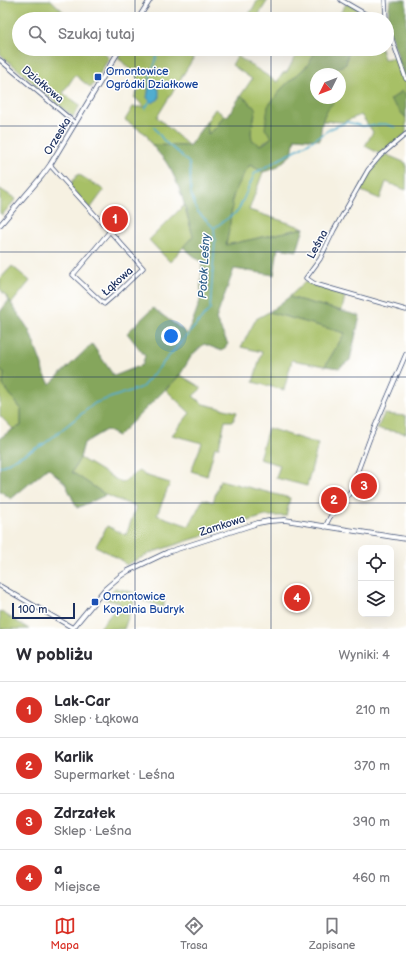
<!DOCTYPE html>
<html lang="pl">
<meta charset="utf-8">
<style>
:root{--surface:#fff;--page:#f2f2f3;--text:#2b2b33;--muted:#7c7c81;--line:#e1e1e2;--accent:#d93025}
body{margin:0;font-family:"Balsamiq Sans",sans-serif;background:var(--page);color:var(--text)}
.controls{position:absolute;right:12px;bottom:12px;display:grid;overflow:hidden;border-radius:8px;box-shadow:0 4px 16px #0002}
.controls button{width:36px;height:36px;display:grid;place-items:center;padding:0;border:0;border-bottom:1px solid var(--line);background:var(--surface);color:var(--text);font:20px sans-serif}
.compass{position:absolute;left:310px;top:68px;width:36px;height:36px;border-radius:50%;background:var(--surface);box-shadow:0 4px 16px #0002;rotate:228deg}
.scale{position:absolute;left:12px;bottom:10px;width:63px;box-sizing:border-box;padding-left:4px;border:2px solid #1b2f5e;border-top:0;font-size:11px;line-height:14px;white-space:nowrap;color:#1b2f5e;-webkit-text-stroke:3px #fff;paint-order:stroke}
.you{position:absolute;left:171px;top:336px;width:14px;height:14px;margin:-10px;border:3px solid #fff;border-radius:50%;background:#1a73e8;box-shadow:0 0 0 6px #1a73e833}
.badge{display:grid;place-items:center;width:26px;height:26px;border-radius:50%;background:var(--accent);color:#fff;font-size:13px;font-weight:700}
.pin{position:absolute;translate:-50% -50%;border:2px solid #fff;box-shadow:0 1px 4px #0006}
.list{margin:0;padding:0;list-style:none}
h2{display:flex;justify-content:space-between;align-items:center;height:52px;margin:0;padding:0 16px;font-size:17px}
h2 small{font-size:13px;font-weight:400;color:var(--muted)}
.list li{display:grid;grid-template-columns:26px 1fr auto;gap:12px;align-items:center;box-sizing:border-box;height:56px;padding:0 16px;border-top:1px solid var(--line)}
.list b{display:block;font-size:15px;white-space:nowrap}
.list p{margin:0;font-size:13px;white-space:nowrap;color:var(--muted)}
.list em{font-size:13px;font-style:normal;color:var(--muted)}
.icon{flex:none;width:22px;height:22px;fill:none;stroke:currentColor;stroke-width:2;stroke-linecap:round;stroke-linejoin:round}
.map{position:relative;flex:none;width:406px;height:629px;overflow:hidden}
.search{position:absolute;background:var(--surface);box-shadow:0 4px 16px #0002;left:12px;right:12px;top:12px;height:44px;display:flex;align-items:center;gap:10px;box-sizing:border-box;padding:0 14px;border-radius:22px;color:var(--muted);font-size:15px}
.sheet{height:276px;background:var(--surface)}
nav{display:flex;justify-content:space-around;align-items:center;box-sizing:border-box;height:56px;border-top:1px solid var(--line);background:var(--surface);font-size:11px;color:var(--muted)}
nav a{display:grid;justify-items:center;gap:2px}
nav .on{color:var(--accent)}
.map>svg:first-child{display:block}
</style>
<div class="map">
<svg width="406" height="629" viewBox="0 0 406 629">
<rect width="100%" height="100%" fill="#fff"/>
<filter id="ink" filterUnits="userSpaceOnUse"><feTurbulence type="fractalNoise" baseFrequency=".025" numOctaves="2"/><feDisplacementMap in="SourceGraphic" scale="8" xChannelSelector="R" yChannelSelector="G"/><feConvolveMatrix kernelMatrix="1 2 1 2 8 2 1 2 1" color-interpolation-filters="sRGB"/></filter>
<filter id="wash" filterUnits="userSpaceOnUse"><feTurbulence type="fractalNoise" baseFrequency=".012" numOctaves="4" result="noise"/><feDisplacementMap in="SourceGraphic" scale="16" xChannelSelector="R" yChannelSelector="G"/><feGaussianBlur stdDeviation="0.9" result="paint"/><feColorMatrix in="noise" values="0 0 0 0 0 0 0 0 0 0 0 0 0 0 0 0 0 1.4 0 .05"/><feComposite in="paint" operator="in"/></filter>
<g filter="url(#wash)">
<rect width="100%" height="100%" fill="#f6f1e2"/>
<!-- green -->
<path fill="#a7c066" stroke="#617862" d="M0 0H51L71 19H19V49H101L109 58 91 88 75 75 63 93 80 105 73 117 0 54Z
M258 0H268L256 19H246Z
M347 3 377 19H336Z
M123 49H199L157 117 189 146 152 145 146 134 125 120 133 107H145L134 97 143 84 118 57Z
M304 49H317L307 66 283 87 272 137 260 145 252 140 251 132 256 109 241 95 252 79 232 65 237 56 277 82 283 73 287 72 294 59Z
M349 49H381L384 59 397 57 406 79V95L402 91 390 100 406 118V134L380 154 365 146 373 132 361 115 343 122 322 121 328 106 338 99V98H340V74H336V68L346 64Z
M215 109 224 115 216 128 208 134 207 121Z
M385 154 406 163V190L386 182 380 199 359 190C367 177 374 165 385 154Z
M250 165 263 172 249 210 304 228 226 245 229 230 233 196 244 173Z
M78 174 104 190 90 209 69 186Z
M0 189 16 199 2 215 0 213Z
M184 205 193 236 170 262 149 240Z
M12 266 30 281 12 303 0 289V279Z
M305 282 345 296 342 311 289 297Z
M269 312 345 333 325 366 292 360 284 390 253 382 262 352 241 347 256 319Z
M0 370 4 373 3 385 21 409V426L13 429 0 416Z
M180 375 202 388 193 396 203 404 237 412 233 421H225L219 447H215L207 476 191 471 202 443 172 435 190 413 166 390Z
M384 414 406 416V433L377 429Z
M268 428 318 444 307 486 276 478 280 465 259 459Z
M80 458 122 483 140 470 144 475 170 483 157 515 189 526 203 499 213 502 220 480 290 498 286 516H265L255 519 153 552 126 565 121 560 96 546 107 526 126 535 136 507 106 495 72 472Z
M115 588 165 600 163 607 135 598 124 629H99L120 603 104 599Z
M0 611 29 629H0Z"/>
<!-- forest -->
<path fill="#85a65b" stroke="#506a5c" d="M390 0H406V79L387 25Z
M317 49H349L346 64 336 68V74H316V98H338V99C322 111 322 121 320 140L295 138 292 154 276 168 263 172 250 165 244 173 233 196 229 230 226 245 304 228 297 251 278 248 274 275 234 269 216 319 228 344 222 351 204 344 192 355 180 375 118 436 106 430 84 443 80 458 72 472 106 495 77 508 65 483 48 468 11 499 0 491V438L13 429 21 426V409L3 385 4 373 0 370V312L9 300 29 330 42 365 43 372 50 384 92 344 114 376 142 365 145 356 127 333 153 308 188 334 200 301 202 263 183 247 193 236C186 212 181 184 166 162 162 156 156 151 152 145L189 146 207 121 208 134 216 128 224 115 227 117 241 95 256 109 251 132 252 140 260 145 265 143 272 137 265 129 268 106 283 87 307 66Z
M402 91 406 95V118L390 100Z
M289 297 360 316 350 360 339 368 325 366 345 333 269 312Z"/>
<!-- water -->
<path fill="#51adcf" stroke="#366e96" d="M150 78 159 90V99L152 103 147 98Z"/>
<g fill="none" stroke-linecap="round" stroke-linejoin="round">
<!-- stream -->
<path stroke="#51adcf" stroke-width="1.5" d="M150 78 151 71 155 64 158 49
M145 109 150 101
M154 127 164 141 179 153 189 163 190 169 191 194 197 211 214 228
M0 467 44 444 95 403 142 387 210 309 215 240 214 228 238 211 255 173 312 141 330 129 347 122 362 126 385 124 395 127"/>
</g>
</g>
<g filter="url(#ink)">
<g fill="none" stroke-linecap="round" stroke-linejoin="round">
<defs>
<path id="minor" d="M341 0 367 15 377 19
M385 0 386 19
M387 25 406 79
M0 60 75 123
M406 134 380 156 368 170 334 230 320 259 306 278 315 284 406 310
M50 165 143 268 119 291 104 304 73 275 110 231
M325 527 330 517 344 502 350 492 370 438 406 354
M0 586 73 628"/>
<path id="tertiary" d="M138 19 150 0
M0 225 42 176 50 165 120 49
M72 629 105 589 119 577 128 571 168 552 258 523 269 521 285 520 406 539"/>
</defs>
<!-- minor casing -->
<use href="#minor" stroke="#3c4c72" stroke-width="5"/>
<!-- tertiary casing -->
<use href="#tertiary" stroke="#3c4c72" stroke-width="5.5"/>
<!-- minor -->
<use href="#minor" stroke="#fff" stroke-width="3.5"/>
<!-- tertiary -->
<use href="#tertiary" stroke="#fff" stroke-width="4"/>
</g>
</g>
<!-- grid -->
<path fill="none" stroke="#1b2f5e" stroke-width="1" stroke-opacity="0.55" d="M135 0V19M271 0V19M135 49V629M271 49V629M0 126H406M0 252H406M0 377H406M0 503H406"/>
<!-- markers -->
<g fill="#1a4fb4" stroke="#fff" stroke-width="1.5">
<rect x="94" y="73" width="8" height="8" rx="2"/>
<rect x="91" y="598" width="8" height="8" rx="2"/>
</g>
<g text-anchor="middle" stroke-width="3" stroke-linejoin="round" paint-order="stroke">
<!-- transit labels -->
<g font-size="11" fill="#164399" stroke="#fff" text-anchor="start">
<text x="106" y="75">Ornontowice<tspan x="106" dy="13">Ogródki Działkowe</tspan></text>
<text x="103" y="600">Ornontowice<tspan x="103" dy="13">Kopalnia Budryk</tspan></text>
</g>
<!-- street labels -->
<g font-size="11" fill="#1b2f5e" stroke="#fff">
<text transform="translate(43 84) rotate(40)" y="4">Działkowa</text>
<text transform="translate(57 136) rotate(-59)" y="4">Orzeska</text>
<text transform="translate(317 244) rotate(-62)" y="4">Leśna</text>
<text transform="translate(117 281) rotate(-42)" y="4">Łąkowa</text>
<text transform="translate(222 525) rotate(-18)" y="4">Zamkowa</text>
</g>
<!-- water labels -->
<g font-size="12" font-style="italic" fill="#31618b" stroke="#fff">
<text transform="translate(204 266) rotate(-87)" y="4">Potok Leśny</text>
</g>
</g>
</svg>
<div class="controls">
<button><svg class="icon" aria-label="locate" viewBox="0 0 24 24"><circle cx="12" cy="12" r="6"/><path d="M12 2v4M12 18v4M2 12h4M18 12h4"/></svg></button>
<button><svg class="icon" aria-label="layers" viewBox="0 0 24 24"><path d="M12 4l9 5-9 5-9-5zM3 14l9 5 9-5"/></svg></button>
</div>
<svg class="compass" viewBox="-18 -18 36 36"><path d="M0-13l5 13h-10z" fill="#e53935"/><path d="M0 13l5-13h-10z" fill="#7c7c81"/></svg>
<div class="scale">100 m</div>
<div class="you"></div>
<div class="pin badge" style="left:115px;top:219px">1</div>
<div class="pin badge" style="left:334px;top:500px">2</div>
<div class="pin badge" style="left:364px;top:486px">3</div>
<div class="pin badge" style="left:297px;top:598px">4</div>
<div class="search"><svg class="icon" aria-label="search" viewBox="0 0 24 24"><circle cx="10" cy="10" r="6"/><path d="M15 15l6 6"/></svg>Szukaj tutaj</div>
</div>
<section class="sheet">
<h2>W pobliżu<small>Wyniki: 4</small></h2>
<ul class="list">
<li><span class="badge">1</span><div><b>Lak-Car</b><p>Sklep · Łąkowa</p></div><em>210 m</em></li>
<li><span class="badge">2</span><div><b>Karlik</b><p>Supermarket · Leśna</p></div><em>370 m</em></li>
<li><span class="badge">3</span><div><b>Zdrzałek</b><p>Sklep · Leśna</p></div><em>390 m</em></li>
<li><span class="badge">4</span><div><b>a</b><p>Miejsce</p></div><em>460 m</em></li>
</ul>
</section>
<nav>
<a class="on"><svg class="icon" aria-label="map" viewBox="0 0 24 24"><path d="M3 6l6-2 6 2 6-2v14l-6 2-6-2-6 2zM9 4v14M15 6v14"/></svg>Mapa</a>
<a><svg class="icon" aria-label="directions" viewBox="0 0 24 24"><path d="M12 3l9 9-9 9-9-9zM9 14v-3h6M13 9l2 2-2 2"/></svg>Trasa</a>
<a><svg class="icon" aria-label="saved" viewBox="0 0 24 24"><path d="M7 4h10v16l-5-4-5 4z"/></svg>Zapisane</a>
</nav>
